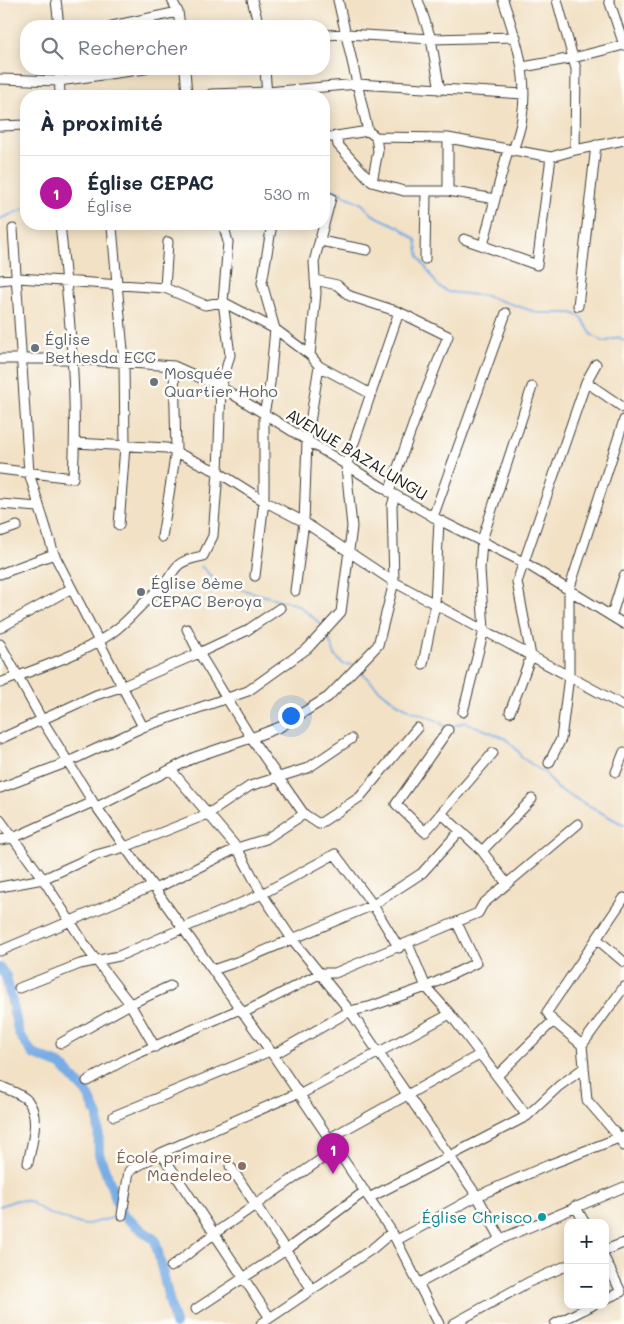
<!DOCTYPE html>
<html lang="fr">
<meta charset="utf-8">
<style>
:root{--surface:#fff;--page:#f2f2f3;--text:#1f2937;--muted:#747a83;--line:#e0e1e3;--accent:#b5179e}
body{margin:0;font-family:Mali,sans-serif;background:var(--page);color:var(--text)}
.controls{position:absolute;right:15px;bottom:15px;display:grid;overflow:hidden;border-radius:10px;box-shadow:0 2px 12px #0003}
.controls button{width:45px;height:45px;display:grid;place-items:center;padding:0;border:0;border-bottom:1px solid var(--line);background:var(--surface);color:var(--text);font:25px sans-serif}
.you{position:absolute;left:290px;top:715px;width:18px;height:18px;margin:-12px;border:4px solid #fff;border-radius:50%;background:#1a73e8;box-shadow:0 0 0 8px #1a73e833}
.badge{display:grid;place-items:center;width:32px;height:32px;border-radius:50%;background:var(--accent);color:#fff;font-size:16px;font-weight:700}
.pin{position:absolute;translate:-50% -41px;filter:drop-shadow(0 1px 2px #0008)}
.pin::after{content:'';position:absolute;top:26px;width:18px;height:15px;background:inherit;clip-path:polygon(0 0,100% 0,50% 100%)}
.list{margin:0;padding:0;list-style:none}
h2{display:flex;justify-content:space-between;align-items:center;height:65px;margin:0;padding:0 20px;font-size:21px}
h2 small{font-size:16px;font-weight:400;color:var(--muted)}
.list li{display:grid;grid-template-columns:32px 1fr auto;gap:15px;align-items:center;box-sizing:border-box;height:75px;padding:0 20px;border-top:1px solid var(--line)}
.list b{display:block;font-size:19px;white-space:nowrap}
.list p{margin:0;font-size:16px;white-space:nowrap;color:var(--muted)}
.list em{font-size:16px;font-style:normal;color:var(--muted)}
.icon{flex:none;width:28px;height:28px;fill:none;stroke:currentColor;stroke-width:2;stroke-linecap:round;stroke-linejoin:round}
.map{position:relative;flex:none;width:624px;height:1324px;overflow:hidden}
.search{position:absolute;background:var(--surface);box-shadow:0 2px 12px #0003;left:20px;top:20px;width:310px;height:55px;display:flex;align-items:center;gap:12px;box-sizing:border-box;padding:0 18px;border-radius:20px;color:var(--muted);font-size:19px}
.panel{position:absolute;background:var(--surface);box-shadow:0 2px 12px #0003;left:20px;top:90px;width:310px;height:140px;border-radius:20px}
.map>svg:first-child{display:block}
</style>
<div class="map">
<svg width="624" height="1324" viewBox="0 0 624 1324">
<rect width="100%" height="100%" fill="#fdfcf7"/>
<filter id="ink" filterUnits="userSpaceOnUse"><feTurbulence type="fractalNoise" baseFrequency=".02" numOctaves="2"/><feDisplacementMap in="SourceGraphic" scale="10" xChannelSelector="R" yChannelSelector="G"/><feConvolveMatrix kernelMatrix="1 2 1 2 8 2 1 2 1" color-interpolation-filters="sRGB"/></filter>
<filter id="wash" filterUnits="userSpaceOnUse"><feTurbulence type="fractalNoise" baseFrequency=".0096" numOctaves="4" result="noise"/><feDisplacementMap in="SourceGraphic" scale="20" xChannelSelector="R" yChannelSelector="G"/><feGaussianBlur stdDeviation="1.12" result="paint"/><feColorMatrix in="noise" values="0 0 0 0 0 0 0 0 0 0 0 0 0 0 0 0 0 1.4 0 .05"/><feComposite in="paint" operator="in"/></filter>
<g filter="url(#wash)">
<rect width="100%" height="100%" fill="#f2e1c5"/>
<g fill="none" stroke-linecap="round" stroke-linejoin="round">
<!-- stream -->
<path stroke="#78ace5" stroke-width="2" d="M324 185 362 204 373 215 399 227 416 240 419 257 438 286 448 292 486 296 539 313H572L581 317 592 335 604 342 619 337 624 341
M0 219 26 208
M201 566 218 583 298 605 323 626
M326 632 336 657 343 664 356 665
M359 669C375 687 392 703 415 712 427 717 437 718 446 728
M451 727 465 722 505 738 519 752 521 757 546 774 558 789 624 825
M0 1206 17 1200 29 1201 47 1213 84 1225 120 1216"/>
<!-- river -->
<path stroke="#78ace5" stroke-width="10" d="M0 968 6 976 19 1034 33 1054 61 1065 87 1093 98 1116 99 1154 122 1215 155 1240 175 1324"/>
</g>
</g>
<g filter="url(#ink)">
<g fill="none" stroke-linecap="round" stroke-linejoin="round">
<defs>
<path id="minor" d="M56 0 59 26
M172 0 178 12 180 26
M252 0 259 26
M338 0 368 131 376 137 448 138 551 157 575 150 624 140
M418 0 431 39 440 90
M503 0C516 38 529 77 522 117 521 129 516 140 513 151
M557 0 576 69 575 150
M609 0 624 45
M112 26 178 12
M324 35 347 34 431 39 516 37
M523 67 573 58 624 45
M59 69 60 96
M185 69 187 96
M265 69 267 96
M0 79 59 81 145 69
M211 94 267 92 357 84 524 94
M0 126 26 125
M336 136 338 145 372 182 404 191H448L495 199
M324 138 368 131
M372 182 378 151 376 137
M448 191V138
M112 227 124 362 125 446 119 525
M13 229 29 473 54 554 143 727
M464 239 537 265 551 157
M320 241 367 250
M483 245 508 150
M425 259 426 191
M0 280 18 278 165 288 205 305 223 302 275 329 310 355 319 366 371 394
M315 280 337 285 350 296 399 312 448 336 417 414 389 492
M165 288 168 242
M578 306 596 145
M310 355 316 293 314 262 331 198
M0 359H73L174 366 221 387 395 495 439 520 525 563 624 624
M586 382 624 408
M75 443 167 448 218 472 264 501 304 522 394 582 624 706
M0 469 73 478C78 393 69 308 60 224
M0 504 38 507
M433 517 506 313
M0 532 17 526
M162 537 176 451 174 366
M0 574 54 554
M255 576 264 501V414L270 383 275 329 262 283 272 224
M295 591 304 522 307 441 319 366
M612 614 624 576
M0 628 70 589
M187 629 199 653 251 738 280 727 328 697 378 645 394 582 392 506 395 495
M0 644 42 720 93 802 273 1055 392 1232 439 1324
M423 664 435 604 439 520
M0 683C35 669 90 652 118 628 132 617 143 602 157 591 180 571 167 563 203 556L213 536 218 472 221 387 230 355 223 302 228 242 223 224
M463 712 484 630 480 569 482 540 532 387
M510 712 531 656 517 582 586 382 596 364
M448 730 396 804 425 832 493 753
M0 739 96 695 121 687 199 653 246 631 280 608
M549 763 561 739 569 676V590L624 420
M172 771 237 848 262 894 292 939 350 1011 477 1196 501 1239
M616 772 624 752
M0 788 68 762 143 727 248 691 308 648 341 612 352 527 346 466 399 312
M97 807 195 757 251 738 304 814 319 824 360 797 417 728
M441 813 482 851 507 884
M0 820 43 879 89 951 130 1004 155 1047
M0 840 13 838 93 802
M482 851 532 799
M0 887 43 879 96 855 125 847 208 814 250 786 308 768 351 739
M155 889 237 848 266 839 304 814
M624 898 547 1012 553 1021 582 1045 587 1100 619 1137 624 1146
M598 940 624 962
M408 944 426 987 450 1014 527 1116
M0 951 153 886
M213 970 245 959 373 905 422 873 460 831
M19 988 80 964 119 956 262 894 335 854 373 905 399 948
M243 1013 321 973H335L478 913 483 904 578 824
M61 1043 130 1004 170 986
M582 1045 624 987
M273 1055 350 1011 369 1007 426 987 476 963 457 923
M498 1075 553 1021
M87 1081 130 1057 240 1009
M0 1086C8 1090 22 1094 28 1101 41 1117 31 1146 28 1163
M299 1095 450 1014
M114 1116 270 1051
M328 1139 481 1054
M161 1153 270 1318
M230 1166 311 1288
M369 1198 527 1116 559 1086 584 1068
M575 1206 585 1223
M122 1215 129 1171 161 1153 298 1093
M397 1240 477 1196 551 1164 624 1136
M605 1250 624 1243
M605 1259 621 1292 605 1299
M171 1267 215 1233 336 1149
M420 1283 501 1239 624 1187
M196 1309 286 1250 365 1191
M261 1324 372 1249 392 1232
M453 1324 529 1282 568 1265
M555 1324 593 1305"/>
</defs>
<!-- minor casing -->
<use href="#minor" stroke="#3c3a35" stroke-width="11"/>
<!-- minor -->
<use href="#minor" stroke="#fff" stroke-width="9"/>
</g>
</g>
<!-- markers -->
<g fill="#6b7280" stroke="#fdfcf7" stroke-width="2">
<circle cx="35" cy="348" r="5"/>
<circle cx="154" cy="382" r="5"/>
<circle cx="141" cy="592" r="5"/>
</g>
<circle fill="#8d6e63" stroke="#fdfcf7" stroke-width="2" cx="242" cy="1166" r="5"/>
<circle fill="#0f9aa8" stroke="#fdfcf7" stroke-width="2" cx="542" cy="1217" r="5"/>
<g text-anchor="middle" stroke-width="5" stroke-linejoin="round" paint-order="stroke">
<!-- worship labels -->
<g font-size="16" fill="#5b616d" stroke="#fdfcf7" text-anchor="start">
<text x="45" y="345">Église<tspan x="45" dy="18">Bethesda ECC</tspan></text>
<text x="164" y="379">Mosquée<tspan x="164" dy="18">Quartier Hoho</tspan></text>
<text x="151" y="589">Église 8ème<tspan x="151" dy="18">CEPAC Beroya</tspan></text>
</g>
<!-- street labels -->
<g font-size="16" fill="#1c1c1c" stroke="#fdfcf7">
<text transform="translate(357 454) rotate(31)" y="6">AVENUE BAZALUNGU</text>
</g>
<!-- education labels -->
<g font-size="16" fill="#785e54" stroke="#fdfcf7" text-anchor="end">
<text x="232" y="1163">École primaire<tspan x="232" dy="18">Maendeleo</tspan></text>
</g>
<!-- culture labels -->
<g font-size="16" fill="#0d838f" stroke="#fdfcf7" text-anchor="end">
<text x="532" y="1223">Église Chrisco</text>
</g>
</g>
</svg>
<div class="controls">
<button>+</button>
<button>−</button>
</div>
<div class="you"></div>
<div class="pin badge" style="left:333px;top:1174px">1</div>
<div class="search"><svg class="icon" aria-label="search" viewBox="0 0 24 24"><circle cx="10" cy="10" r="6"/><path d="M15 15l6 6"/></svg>Rechercher</div>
<section class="panel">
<h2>À proximité<small></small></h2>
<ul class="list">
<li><span class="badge">1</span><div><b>Église CEPAC</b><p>Église</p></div><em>530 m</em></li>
</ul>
</section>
</div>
